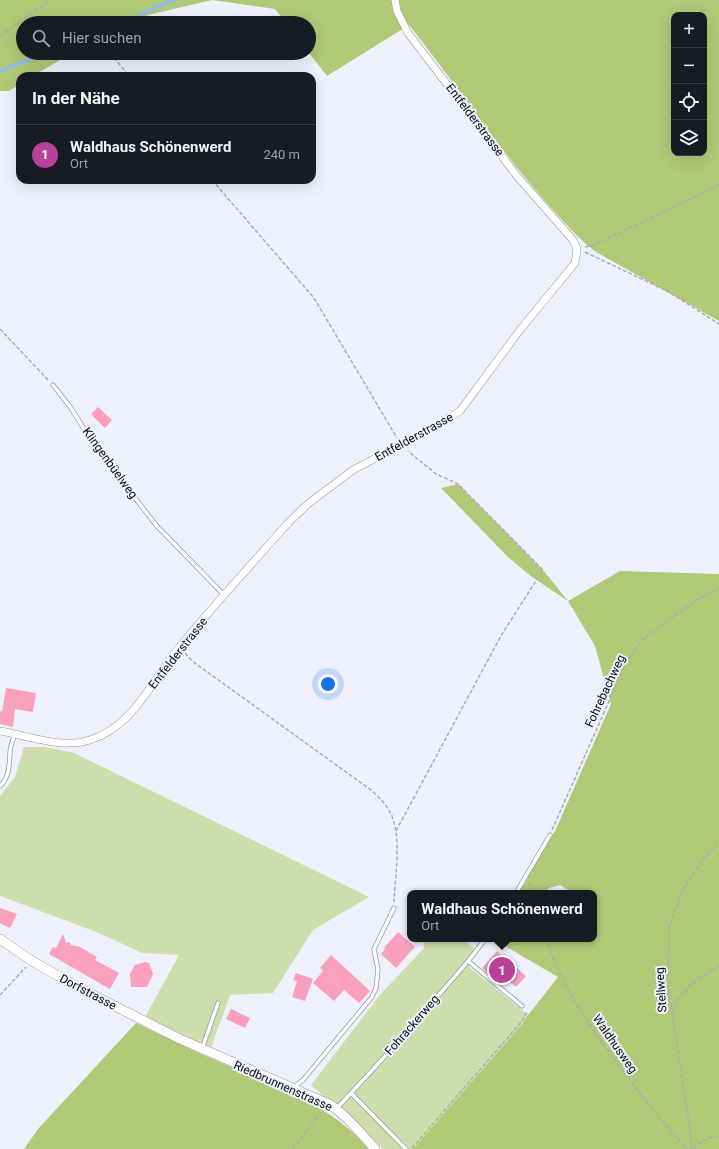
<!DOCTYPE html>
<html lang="de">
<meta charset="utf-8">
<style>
:root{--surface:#171b24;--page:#20242c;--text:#f1f3f6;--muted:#9ea1a6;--line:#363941;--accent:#b94298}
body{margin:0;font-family:Roboto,sans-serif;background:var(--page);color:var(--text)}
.controls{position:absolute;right:12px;top:12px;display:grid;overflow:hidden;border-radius:8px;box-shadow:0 4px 16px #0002}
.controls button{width:36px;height:36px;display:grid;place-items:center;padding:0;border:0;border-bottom:1px solid var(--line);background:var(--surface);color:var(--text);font:20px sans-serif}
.you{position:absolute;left:328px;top:684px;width:14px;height:14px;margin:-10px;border:3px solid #fff;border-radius:50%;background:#1a73e8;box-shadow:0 0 0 6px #1a73e833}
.badge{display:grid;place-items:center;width:26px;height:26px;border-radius:50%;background:var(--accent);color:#fff;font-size:13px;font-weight:700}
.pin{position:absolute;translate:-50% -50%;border:2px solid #fff;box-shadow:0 1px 4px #0006}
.popup{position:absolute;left:407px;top:890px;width:190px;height:52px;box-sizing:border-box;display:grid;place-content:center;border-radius:8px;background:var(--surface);filter:drop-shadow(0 1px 3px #0005);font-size:13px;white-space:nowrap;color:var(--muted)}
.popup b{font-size:15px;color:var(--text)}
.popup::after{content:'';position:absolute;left:50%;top:100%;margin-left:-8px;border:8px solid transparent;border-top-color:var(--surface)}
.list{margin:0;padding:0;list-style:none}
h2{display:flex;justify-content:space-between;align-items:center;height:52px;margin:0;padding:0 16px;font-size:17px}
h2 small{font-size:13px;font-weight:400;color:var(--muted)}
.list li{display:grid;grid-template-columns:26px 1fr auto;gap:12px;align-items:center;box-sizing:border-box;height:60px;padding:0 16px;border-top:1px solid var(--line)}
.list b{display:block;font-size:15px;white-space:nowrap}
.list p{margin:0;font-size:13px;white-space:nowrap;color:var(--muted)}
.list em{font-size:13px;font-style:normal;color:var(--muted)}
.icon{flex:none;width:22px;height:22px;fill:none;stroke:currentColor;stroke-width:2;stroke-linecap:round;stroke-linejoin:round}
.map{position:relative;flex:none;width:719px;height:1149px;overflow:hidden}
.search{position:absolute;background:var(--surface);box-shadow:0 4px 16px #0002;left:16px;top:16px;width:300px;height:44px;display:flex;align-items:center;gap:10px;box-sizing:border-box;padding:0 14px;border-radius:22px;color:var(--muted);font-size:15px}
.panel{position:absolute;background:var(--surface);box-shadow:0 4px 16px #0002;left:16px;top:72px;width:300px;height:112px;border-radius:12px}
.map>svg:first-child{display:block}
</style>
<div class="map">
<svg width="719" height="1149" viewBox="0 0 719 1149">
<rect width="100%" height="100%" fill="#eef1fc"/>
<!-- green -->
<path fill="#cdddac" d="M24 747H46L74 753 369 897 313 930 273 993 230 995 211 1048 145 1017 179 955 142 953 99 933 0 896V796L15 777Z
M424 939H462L474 948 469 967 528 1015 524 1022 413 1149H383L311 1085 379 996 424 948Z"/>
<!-- forest -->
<path fill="#b0c977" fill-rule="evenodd" d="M0 0H719V321L596 252C580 240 567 225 553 210 500 152 458 86 409 25L327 76 309 53V23H286L275 9 212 0 148 15 133 23H23V53H72L33 76H20V84L9 91H0ZM674 15H704V153H674Z
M458 484 543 570 568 601 620 571 719 574V1149H413L524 1022 528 1015 558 977 493 939H594V893H573L560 885 549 888 545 893H518L556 829 611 704 595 646 568 601 532 577 508 557 441 488Z
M136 1023C167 1038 198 1053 229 1066 279 1088 333 1106 369 1149H24L38 1129Z"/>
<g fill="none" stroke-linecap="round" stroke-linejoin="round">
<!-- stream -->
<path stroke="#8fb8fe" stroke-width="3" d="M130 23 145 12 174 0
M0 71 46 53"/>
</g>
<!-- building -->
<path fill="#f8a0bc" d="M98 407 112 420 105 428 91 414Z
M6 688 36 693 33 712 15 709 13 727 0 724V711L2 712Z
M0 908 17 914 10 928 0 923Z
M398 932 415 947 396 968 381 954 385 949 384 948Z
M63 934 66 943 70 942 71 945 80 947 97 957 95 960 119 973 110 989 49 954 53 947 56 948Z
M497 951 526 976 516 987 499 973 494 979 482 968Z
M331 955 370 991 359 1003 344 990 334 1001 313 983 323 971 320 968Z
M145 962 149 963 153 974 147 987H131L130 974 135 965Z
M296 973 313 979 305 1001 292 997 297 981 293 980Z
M231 1009 250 1018 245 1028 226 1019Z"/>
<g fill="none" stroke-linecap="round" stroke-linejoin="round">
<defs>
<path id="service" d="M53 385 71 408 94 445 156 525 224 595
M0 786C10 777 9 765 10 753 10 746 13 740 15 734
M516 893 550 835
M468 961 522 1006
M202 1049 218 1003
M294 1087 303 1080 372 997 376 988 378 970 374 949 394 908
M351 1093 406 1149
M337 1108C371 1072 404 1036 436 998 453 979 470 960 485 939"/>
<path id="minor" d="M0 731C29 736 61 749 90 740 135 726 152 679 181 645 216 603 254 561 291 520L309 503 353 470 440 424 460 411 520 330 575 263 577 249 573 240 517 176 408 33 397 11 395 0"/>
<path id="tertiary" d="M0 939 32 961 81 989 180 1039 329 1104C347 1116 361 1133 375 1149"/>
</defs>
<!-- service casing -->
<use href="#service" stroke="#9498a1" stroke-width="5"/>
<!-- minor casing -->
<use href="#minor" stroke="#9498a1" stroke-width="8"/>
<!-- tertiary casing -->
<use href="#tertiary" stroke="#9498a1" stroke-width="10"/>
<!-- path -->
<path stroke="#aaacb5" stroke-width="1.5" stroke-dasharray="4 2" stroke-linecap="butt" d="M0 36 50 0
M110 53 129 76
M212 180 314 298 397 438
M585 247 596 244 697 196 719 185
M585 252 669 292 719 324
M0 329 49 381
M185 653 192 661 371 790C380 798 389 807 393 819 401 844 395 877 394 902
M552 830 626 663 644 638 697 600 719 588
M396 831 502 634 543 570 458 484 436 474 408 451
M529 883 532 893
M546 939C560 981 583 1016 608 1051 633 1085 659 1118 687 1149
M0 995 26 967
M672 1012 679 997 695 981 719 966
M412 1148 523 1020 527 1012 526 1011
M293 1149 315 1120 325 1113
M691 1149V1136L668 987 669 927 683 890 703 859 719 842
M694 1149C699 1141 710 1137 719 1136"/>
<!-- service -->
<use href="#service" stroke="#fff" stroke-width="3.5"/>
<!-- minor -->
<use href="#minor" stroke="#fff" stroke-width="7"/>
<!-- tertiary -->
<use href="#tertiary" stroke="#fff" stroke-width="9"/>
</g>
<g text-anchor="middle" stroke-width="4" stroke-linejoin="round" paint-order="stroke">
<!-- street labels -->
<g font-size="12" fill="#0d0e11" stroke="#eef1fc">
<text transform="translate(475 120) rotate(53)" y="4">Entfelderstrasse</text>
<text transform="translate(414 437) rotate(-29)" y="4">Entfelderstrasse</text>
<text transform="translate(110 463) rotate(54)" y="4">Klingenbüelweg</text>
<text transform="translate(178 653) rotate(-52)" y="4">Entfelderstrasse</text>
<text transform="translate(605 691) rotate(-65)" y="4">Fohrebachweg</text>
<text transform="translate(661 990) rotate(-94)" y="4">Stellweg</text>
<text transform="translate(88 992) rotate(28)" y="4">Dorfstrasse</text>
<text transform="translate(412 1025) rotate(-49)" y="4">Fohrackerweg</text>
<text transform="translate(615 1044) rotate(55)" y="4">Waldhusweg</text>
<text transform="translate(283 1086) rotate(24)" y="4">Riedbrunnenstrasse</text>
</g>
</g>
</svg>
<div class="controls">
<button>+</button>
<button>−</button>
<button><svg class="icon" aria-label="locate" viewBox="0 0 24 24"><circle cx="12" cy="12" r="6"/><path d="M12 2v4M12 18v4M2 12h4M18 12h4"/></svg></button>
<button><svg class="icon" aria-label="layers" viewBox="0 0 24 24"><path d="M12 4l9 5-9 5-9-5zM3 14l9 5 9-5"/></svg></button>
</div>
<div class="you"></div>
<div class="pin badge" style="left:502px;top:970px">1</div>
<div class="popup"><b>Waldhaus Schönenwerd</b>Ort</div>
<div class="search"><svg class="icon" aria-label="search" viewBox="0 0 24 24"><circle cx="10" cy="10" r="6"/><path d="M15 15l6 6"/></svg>Hier suchen</div>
<section class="panel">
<h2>In der Nähe<small></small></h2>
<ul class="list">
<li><span class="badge">1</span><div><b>Waldhaus Schönenwerd</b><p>Ort</p></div><em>240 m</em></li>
</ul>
</section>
</div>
